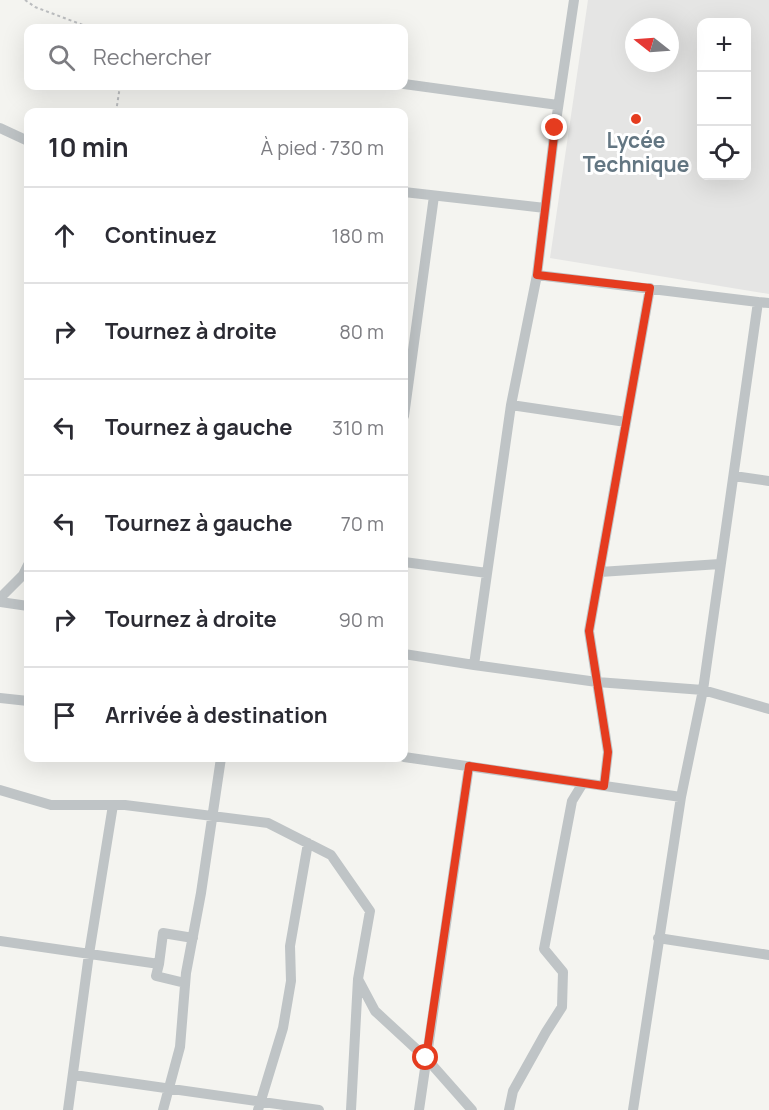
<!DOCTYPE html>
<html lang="fr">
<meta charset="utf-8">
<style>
:root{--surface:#fff;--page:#f2f2f3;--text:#2b2b33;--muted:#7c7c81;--line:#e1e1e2}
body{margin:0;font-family:Manrope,sans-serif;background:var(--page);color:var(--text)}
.controls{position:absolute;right:18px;top:18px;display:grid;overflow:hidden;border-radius:12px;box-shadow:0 6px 24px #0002}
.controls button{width:54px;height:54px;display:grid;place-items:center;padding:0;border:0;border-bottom:2px solid var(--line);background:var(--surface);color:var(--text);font:30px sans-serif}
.compass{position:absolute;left:625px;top:18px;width:54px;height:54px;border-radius:50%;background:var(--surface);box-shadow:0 6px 24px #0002;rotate:287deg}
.stop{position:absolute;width:18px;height:18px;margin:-14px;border:4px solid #e53c1f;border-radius:50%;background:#fff}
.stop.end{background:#e53c1f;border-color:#fff;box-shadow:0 2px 6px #0008}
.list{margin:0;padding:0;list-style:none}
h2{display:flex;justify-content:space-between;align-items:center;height:78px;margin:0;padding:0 24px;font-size:26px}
h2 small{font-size:20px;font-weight:400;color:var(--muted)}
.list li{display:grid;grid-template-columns:39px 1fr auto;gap:18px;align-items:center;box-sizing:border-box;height:96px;padding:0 24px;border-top:2px solid var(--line)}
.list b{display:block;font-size:22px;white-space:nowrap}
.list em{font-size:20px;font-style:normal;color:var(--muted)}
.icon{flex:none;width:33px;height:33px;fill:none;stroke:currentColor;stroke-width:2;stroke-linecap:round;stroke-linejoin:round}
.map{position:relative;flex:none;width:769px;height:1110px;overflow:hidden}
.search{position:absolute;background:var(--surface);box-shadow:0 6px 24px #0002;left:24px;top:24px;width:384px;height:66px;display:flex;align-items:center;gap:15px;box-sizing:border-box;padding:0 21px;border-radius:12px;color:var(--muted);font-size:22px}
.panel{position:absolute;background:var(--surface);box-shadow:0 6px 24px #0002;left:24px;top:108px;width:384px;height:654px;border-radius:12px}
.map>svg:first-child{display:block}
</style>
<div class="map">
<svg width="769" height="1110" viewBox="0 0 769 1110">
<rect width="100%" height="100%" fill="#f4f4f0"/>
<!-- built -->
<path fill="#e5e5e4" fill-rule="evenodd" d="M588 0H769V294L550 258ZM702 22H746V176H702ZM634 27H670V63H634Z"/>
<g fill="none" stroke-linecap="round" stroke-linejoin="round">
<!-- path -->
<path stroke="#bbbdbf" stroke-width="2" stroke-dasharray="3 3" stroke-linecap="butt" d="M25 0 35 7 91 28
M116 112 120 86"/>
<!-- minor -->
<path stroke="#bfc4c6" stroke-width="10" d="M574 0 555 128 537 275 758 302
M404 84 558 105
M0 128 28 141
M404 192 545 208
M511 405 626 422
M404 416 434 196
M734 476 769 481
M404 562 487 573
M600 572 720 564
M0 598 23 575 28 565
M0 602 28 606
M404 654 474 665 511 405 537 275
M474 665 597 682 703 690 769 709
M0 698 28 701
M404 757 681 797
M604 786 608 752 589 631 650 288
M0 790 51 805H125L268 823 331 855 370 911 358 979 375 1011 426 1058 472 1110
M658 938 769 955
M0 941 159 964
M185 983 156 976 159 964 163 933 193 938
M74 1075 319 1110
M68 1110 89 954 113 805
M163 1110 180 1047 186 973 201 893 221 758
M258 1110 283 1028 291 981 290 946 308 843
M351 1110 358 979
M419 1110 469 766
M509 1110 513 1091 546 1032 562 1007 563 972 544 949 572 801 583 783
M633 1110 681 797 703 690 758 302 769 303"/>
</g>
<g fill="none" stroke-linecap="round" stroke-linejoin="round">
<!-- route -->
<path stroke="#e53c1f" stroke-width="8" d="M426 1058 469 766 604 786 608 752 589 631 650 288 537 275 555 128"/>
</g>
<!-- markers -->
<circle fill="#e53c1f" stroke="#fff" stroke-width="2" cx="636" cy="119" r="6"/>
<g text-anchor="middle" stroke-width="6" stroke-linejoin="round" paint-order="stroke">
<!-- poi labels -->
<g font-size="21" font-weight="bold" fill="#637682" stroke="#fff">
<text x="636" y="148">Lycée<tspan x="636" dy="24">Technique</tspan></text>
</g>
</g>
</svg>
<div class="controls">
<button>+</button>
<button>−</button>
<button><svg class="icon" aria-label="locate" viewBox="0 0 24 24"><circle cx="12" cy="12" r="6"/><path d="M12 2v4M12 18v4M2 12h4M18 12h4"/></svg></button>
</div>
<svg class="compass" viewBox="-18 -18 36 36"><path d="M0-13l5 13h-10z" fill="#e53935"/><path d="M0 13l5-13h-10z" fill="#7c7c81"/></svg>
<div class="stop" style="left:426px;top:1058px"></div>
<div class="stop end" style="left:555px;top:128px"></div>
<div class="search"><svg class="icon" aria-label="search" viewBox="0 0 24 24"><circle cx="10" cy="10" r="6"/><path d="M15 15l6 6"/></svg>Rechercher</div>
<section class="panel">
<h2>10 min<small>À pied · 730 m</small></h2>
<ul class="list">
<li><svg class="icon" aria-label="ahead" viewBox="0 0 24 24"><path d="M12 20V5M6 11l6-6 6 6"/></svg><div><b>Continuez</b></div><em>180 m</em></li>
<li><svg class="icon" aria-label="right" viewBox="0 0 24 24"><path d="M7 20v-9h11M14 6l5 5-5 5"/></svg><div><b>Tournez à droite</b></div><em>80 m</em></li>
<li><svg class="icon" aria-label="left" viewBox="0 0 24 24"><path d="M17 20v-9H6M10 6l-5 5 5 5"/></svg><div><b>Tournez à gauche</b></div><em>310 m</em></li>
<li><svg class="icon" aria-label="left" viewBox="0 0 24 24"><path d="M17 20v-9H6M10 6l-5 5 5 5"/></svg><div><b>Tournez à gauche</b></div><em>70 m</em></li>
<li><svg class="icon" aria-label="right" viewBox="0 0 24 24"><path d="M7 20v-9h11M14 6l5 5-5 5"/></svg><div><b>Tournez à droite</b></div><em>90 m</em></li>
<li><svg class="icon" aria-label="arrive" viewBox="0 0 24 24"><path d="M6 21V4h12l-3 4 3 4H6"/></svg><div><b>Arrivée à destination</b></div></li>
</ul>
</section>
</div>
